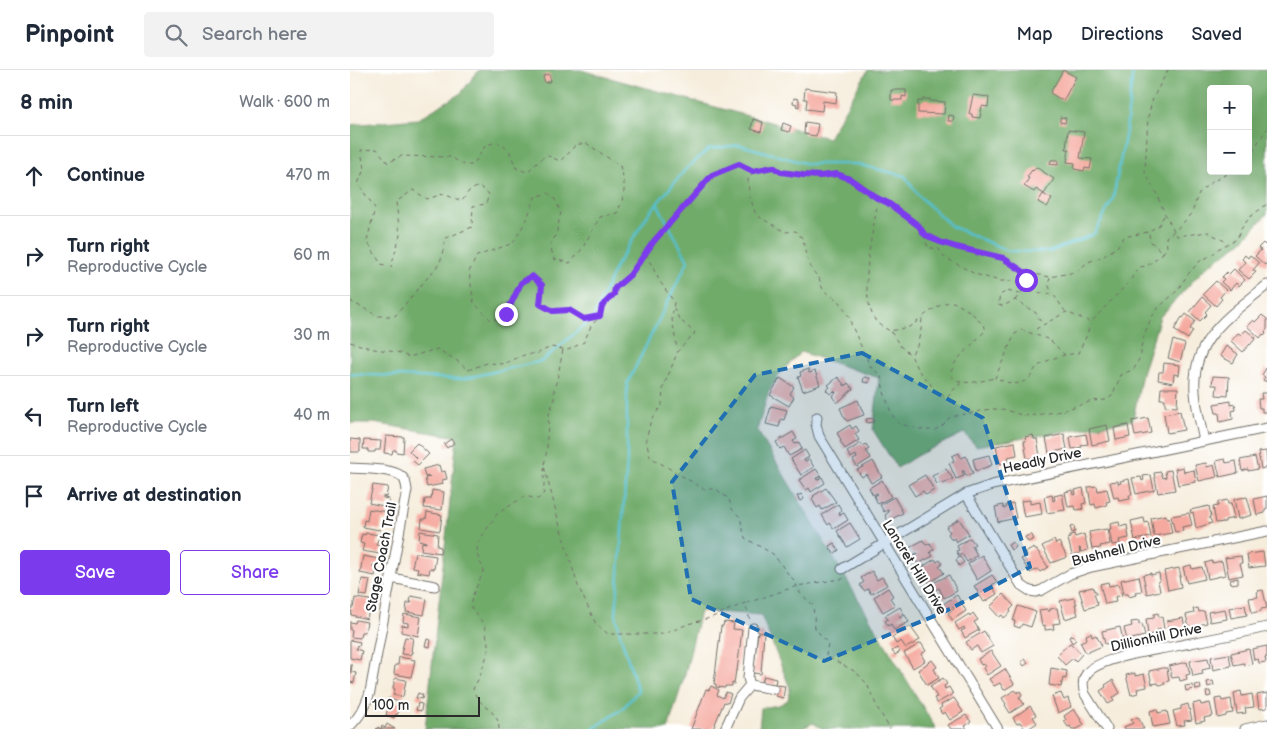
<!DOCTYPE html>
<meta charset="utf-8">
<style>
:root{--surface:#fff;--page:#f2f2f3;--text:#1f2937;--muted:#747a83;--line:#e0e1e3;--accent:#7c3aed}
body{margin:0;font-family:"Balsamiq Sans",sans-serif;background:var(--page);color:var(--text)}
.controls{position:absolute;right:15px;top:15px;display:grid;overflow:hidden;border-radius:5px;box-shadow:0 5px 20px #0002}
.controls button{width:45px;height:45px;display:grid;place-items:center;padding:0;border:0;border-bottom:1px solid var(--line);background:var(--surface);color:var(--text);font:25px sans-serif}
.scale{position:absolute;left:15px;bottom:12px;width:115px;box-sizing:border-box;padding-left:5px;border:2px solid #2b2b2b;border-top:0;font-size:14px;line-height:18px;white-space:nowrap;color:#2b2b2b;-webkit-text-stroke:4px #fff;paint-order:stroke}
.stop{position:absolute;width:15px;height:15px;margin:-11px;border:4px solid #7c3aed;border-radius:50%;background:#fff}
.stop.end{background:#7c3aed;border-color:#fff;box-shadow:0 1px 5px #0008}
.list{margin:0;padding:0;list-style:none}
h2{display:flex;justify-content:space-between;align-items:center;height:65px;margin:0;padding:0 20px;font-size:21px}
h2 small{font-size:16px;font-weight:400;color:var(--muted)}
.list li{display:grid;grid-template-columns:32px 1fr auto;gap:15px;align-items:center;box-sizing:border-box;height:80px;padding:0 20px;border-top:1px solid var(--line)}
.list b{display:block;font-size:19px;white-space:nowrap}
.list p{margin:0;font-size:16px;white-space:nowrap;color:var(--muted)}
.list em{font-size:16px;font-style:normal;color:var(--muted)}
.actions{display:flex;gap:10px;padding:15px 20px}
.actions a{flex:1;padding:11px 0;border:1px solid var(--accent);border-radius:5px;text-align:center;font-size:18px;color:var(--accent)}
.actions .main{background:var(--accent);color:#fff}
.icon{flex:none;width:28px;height:28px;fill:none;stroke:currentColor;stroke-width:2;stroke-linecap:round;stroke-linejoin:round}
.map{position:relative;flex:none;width:917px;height:659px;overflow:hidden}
header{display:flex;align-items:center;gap:30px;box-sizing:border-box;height:70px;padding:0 25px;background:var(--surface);border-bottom:1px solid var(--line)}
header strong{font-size:24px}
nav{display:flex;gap:28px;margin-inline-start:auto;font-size:18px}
.search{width:350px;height:45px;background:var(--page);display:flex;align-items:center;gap:12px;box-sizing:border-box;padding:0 18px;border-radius:5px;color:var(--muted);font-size:19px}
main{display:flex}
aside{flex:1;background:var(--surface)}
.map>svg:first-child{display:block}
</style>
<header>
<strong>Pinpoint</strong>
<div class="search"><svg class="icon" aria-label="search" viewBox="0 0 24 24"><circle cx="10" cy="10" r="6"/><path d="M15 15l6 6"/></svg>Search here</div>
<nav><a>Map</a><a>Directions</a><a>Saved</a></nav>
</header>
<main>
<aside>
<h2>8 min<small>Walk · 600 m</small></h2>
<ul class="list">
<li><svg class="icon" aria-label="ahead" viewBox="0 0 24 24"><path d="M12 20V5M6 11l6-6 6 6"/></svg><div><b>Continue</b></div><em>470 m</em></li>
<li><svg class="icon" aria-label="right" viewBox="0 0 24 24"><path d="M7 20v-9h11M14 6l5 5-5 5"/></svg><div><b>Turn right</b><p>Reproductive Cycle</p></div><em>60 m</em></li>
<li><svg class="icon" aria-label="right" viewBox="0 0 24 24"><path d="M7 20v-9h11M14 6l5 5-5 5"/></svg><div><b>Turn right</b><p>Reproductive Cycle</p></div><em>30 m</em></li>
<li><svg class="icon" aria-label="left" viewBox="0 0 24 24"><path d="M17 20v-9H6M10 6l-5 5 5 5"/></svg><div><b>Turn left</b><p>Reproductive Cycle</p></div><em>40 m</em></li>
<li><svg class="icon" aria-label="arrive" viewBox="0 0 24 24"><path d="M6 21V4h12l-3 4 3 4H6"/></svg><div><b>Arrive at destination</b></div></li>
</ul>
<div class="actions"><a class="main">Save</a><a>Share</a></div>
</aside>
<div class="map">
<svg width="917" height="659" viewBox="0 0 917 659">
<rect width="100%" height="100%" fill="#fff"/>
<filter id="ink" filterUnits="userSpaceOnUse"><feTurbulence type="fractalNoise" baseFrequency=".02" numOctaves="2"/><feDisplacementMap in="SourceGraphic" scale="10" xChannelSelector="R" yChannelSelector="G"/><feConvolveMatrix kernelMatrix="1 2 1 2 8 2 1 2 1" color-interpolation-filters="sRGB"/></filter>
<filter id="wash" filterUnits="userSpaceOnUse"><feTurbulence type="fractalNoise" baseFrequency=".0096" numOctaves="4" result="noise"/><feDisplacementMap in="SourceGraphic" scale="20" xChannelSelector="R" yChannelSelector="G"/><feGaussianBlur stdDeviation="1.12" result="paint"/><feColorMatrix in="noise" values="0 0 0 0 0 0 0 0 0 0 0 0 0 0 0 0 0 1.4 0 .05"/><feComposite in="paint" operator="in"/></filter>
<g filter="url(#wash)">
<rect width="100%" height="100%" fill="#f6eddc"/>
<!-- forest -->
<path fill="#71ab6b" stroke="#4e6b4b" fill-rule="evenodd" d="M129 0H231L478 68 518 0H917V144L891 172 856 197 810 247 792 303 783 350 626 376 614 363 568 385 547 398 523 360 529 308 451 282 431 302 419 321 407 360 586 659H473L463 653 451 659H409L411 638 429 635 438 630 440 618 411 545 350 541 335 604 318 659H75L107 367 23 353H0V55L68 49 111 23ZM861 19H898V101H861Z"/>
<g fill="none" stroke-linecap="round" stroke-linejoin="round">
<!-- stream -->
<path stroke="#55c0cf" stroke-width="2.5" d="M0 304 112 309 192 291 243 248 266 196 299 143 335 100 359 79 390 75 458 94H506L555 106 569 126 601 156 658 181 699 182 744 164 763 129 776 61 783 0
M243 659 272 639 288 621 270 564 266 545 277 390V314L338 191 307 133"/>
</g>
<g id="blocks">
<!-- building -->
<path fill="#f5a99f" d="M713 0 726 7 713 31 700 23Z
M199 4 201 11 195 13 193 6Z
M455 18 487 22 486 33 473 31 472 41 456 39 457 29H454Z
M541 20H556V27L552 26V30H541Z
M623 25 639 27 638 37 632 36 630 48 622 47V44H619Z
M444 28 449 29V37L446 36 447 34 443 33Z
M573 29H580V31L595 32 594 44 568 43V31H573Z
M599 45 604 46 603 51H598Z
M710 47 716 48 715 53 710 52Z
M403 49 413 52 411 62 401 59Z
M455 52 468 54 466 66 454 64Z
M433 53 441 56 439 62 431 60Z
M718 60 734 62 730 88 742 89 740 99 735 98 734 101 724 99 725 93 717 92 719 79H716Z
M701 90H708V95L700 94Z
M686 97 704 109 694 124 686 119 684 122 674 116 679 108 677 107 682 100 683 101Z
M693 124 702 129 697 137 688 132Z
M913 173 915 175 917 173V193L915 195 905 186 911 180 908 178Z
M895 185 898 188 900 185 909 193 903 200 906 202 899 209 888 200 895 192 892 189Z
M884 199 895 210 889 216 886 213 880 220 871 212 874 209 872 207 877 202 879 204Z
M866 211 876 220 870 227 872 229 866 236 853 224Z
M852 227 861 235 855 242 857 244 850 251 840 242Z
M836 244 845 251 840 259 843 261 838 269 824 260 832 247 833 248Z
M912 245 917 249V259L915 262 916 263 914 265 913 264 910 268 897 256 903 250 905 252Z
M896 260 906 268 900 275V274L893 282 881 271 888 263 891 265Z
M823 270 835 274 830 292 818 288Z
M876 276 888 284 883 293 870 286Z
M814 293 830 295 829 305 824 304 823 313 808 310 809 302H813Z
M916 298 917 299V312L913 310 915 307 912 305Z
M458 299 459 303 465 301 470 315 453 321 448 307 451 306 450 302Z
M863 306 879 307 878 326 866 325 867 315H862Z
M488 307 495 316 498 313 503 319 487 333 482 326 486 323 484 321 480 324 476 320 480 317 478 315Z
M514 307 520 308 519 313 513 312Z
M430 308 444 317 440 324 444 327 439 336 420 325Z
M811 318H828L827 337 815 336V329H810Z
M911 323H917V342H912V338H909L908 329H912Z
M508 330 514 345 497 351 494 347 490 338Z
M881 331V335L885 334 886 340 882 341 883 349 870 352 869 343H866L864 334Z
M421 336 437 340 434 350 431 349 429 357 416 354Z
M830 341 834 360 817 363 814 344Z
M523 348 524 352 517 353 516 349Z
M798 348 801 363 785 366 782 351Z
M500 355 502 359 506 356 509 361 505 364 509 370 495 379 490 371 491 370 487 363Z
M757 355 760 371 742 375 739 359Z
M778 355 780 367 766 370 764 358Z
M443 362 447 369 443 371 445 374 449 372 452 379 439 386 434 377 430 379 426 372Z
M714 364 717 379 699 383 696 368Z
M736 364 738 374 731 375 732 377 722 379 720 367Z
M683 365 684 369H687L690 386 677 389 674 371H676L675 367Z
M36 366 54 367 53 383 46 382V380H43L42 384 34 383Z
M0 369 10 370V382H1Z
M101 369 104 373 97 378 94 374Z
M14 370 31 371 30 380H25V382H18V379H13Z
M665 372 667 385 658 387 659 392 650 394 646 376Z
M67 373 79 384 68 395 63 391 66 388 59 381Z
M511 373 513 376 516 374 519 379 516 381 521 388 507 397 503 390 507 388 506 385 501 388 497 382Z
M455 380 459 387 454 390 455 392 459 389 464 397 451 405 441 389Z
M916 381 917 397 911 399 908 382Z
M609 383 611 388 616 386 623 403 616 406 614 401H612L614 406 606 409 599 393 604 391 602 386Z
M639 385 642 395 626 401 623 389Z
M905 387 908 399 898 401V399L892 401 890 390Z
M875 389 876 393 886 391 888 403 870 407 866 391Z
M523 391 532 407 521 413 516 404 512 407 507 400Z
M856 393 857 397 864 395 867 407 849 411 845 395Z
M89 395 91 402 95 401 97 409 92 410 93 414 77 417 75 408 80 407 79 406 75 407 73 399Z
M833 397 834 402 844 400 846 412 828 415 825 399Z
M466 399 471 406 466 408 467 410 472 407 475 413 461 422 459 418 456 420 449 410Z
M596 399 603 409 593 414 592 412 587 414 582 406Z
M821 400 825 420 808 423 804 403 811 402 813 408 816 407 815 401Z
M575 405 584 420 576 425 573 421 565 426 558 415Z
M801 405 804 420 786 424 782 408 791 407 792 411 794 410 793 406Z
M779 409 782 425H779L780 429 769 431 768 427 764 428 760 412 768 411V414L771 413 770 411Z
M532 410 541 427 528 434 524 426 528 424 527 423 523 425 519 418Z
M23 415 38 417 36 427 33 426V428L39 429 38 437 19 433Z
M747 416 748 421 757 419 760 431 756 432 757 435 746 438 745 434 741 435 738 417Z
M476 418 486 432 472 440 470 436 467 438 462 429 464 427 463 426Z
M733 418 736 433 732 434 733 439 726 440 725 436 718 437 715 422 723 420 724 425 726 424 725 420Z
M82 420 94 422 92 440 74 438 75 429H81Z
M451 424 454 429 450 431 447 426Z
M712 424 715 440 697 443 694 427 702 425 703 431 705 430 704 426Z
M917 426V439L915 440V443L907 445 904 429Z
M544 427 553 443 538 451 535 445 539 442 538 440 534 442 530 435Z
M897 427 902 445 888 449 884 429Z
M680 430V434L690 432 692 444 674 447 671 431Z
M877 430 878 434H881L884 448 875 450V452L866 453 863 437 868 436V432Z
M663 433 666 448 648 452 645 437 653 435 654 439 656 438V435Z
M488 434 492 441 489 443 490 445 494 443 498 450 484 459 480 453 478 455 472 445Z
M859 436 861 446 859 447 862 453 846 458 843 442 841 443 840 440Z
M19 439 37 442 36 451 32 450 30 460 13 457 14 450 17 451Z
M77 442 92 445 90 461 71 458 72 449H76Z
M839 443 842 455 832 457 833 461 825 462 821 446Z
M816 445 817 449 819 448 822 463 804 466 801 448Z
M794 448 795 453 798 452 801 467 785 470 781 451Z
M609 449 619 464 606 472 604 468 602 470 598 464 600 462 596 457Z
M769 452 770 457 777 455 779 468 769 470 770 474 762 475 759 459H761L760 454Z
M500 453 510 469 497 477 487 461Z
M724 456 725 462 722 463 720 457Z
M757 459 760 474 750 476 751 478 742 479 739 462Z
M70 461 88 464 87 476 91 477 90 483 71 480 72 472 76 473V472L69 470Z
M16 463 30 465 26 475 32 476 30 484 12 481 14 474 10 473 12 464 15 465Z
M681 464 684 469 678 472 675 467Z
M724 464 725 467 734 464 738 480 731 482 730 478H729L730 483 722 485 718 469 720 468V465Z
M620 468 625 474 622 476 627 485 617 492 612 484 609 486 606 481 609 480 607 476Z
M573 470 576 475 580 473 584 479 580 482 583 486 568 494 564 487 568 484 567 483 563 485 559 478Z
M704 470 706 474 709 472 717 487 701 493 692 476Z
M663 472 666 477 661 480 658 475Z
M484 473 489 480 484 484 479 476Z
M684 478 685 480H687L698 497 690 502 688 499 680 503 671 489 677 486 675 483Z
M913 482 915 496 899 498 897 484Z
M65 483 86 486 84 499 80 498 79 504 67 502 68 498 62 497Z
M632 485 641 501 627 510 618 494Z
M13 486 29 489 28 496 23 495V497L27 498 25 506 10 503Z
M891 486 892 493H890L893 505 879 508 875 488Z
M610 487 614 492 609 496 606 490Z
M585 489 587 492 590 490 592 494 589 496 594 503 579 513 575 505 577 504 572 497Z
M862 491V493L872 491 875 505 858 509 855 493Z
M841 495 842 499 852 497 855 509 837 513 833 497Z
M829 498 831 506H829L831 517 818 520 814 501Z
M522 501 527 510 532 507 537 515 521 524 518 519 514 521 510 515 514 512 511 508Z
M801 503V505L809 503 810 510 808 511 810 521 797 524 793 505Z
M599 505 607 521 594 528 589 518 584 520 581 514Z
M642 505 647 512 642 515 647 524 634 532 624 516Z
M789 506 792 521 785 522 786 525 779 527 778 524H774L771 510Z
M888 508V513L881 514 880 510Z
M12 509 20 510 17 526 9 525Z
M758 512 759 516 769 514 772 525 765 527 766 532 755 534 750 514Z
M743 517 744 521H746L747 524H744L748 535 735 539 729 520Z
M538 518 543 526 540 528 545 535 533 542 524 527Z
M913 520 917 538 911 539V541L902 543 899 528 908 527 907 521Z
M653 524 664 536 660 540 661 542 654 548 652 545 649 547 640 537Z
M607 525 616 541 602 550 598 543 604 539 603 537 597 541 593 534Z
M61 526 77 529 74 545 56 542 57 533H61L62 532H60Z
M5 528 20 530 19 538H15L14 539 19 540 17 549 1 545 2 541H0V538H3Z
M724 528 727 534H725L728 545 715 549 710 531Z
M895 535 897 545 881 548 879 538Z
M668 536 686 542 681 557 672 554 670 558 664 556 665 551H663Z
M550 537 554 544 549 546 550 548 555 545 559 552 544 560 541 554 538 556 535 551 538 549 535 546Z
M707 538 710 553 703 554 704 559 695 560V555L692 556 689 540 697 539 698 541H700V539Z
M848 538 849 542 854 541 857 553 839 557 836 545 844 543 843 539Z
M875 539 877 549 860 552 858 542Z
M623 543 628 550 624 552 629 560 615 568 611 561 615 559 614 557 609 560 605 553 619 544 620 546Z
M808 543 809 547H812L814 559 807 560V563L798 565 796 549 804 548V544Z
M54 544 71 547 68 566 51 562 52 555 58 556V553L53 552Z
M833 548 835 558 819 560 817 551Z
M6 550 17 552 15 562H11L10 568 1 567 2 560H0V552L5 553Z
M789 551V555L792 554 795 566 777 570 774 558 782 556 781 552Z
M374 552 384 553 383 559 392 560 387 601 386 600 384 614 382 613V616H375V618L366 617V614H364L371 556H373Z
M560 556 570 570 556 578 551 571 546 574 542 567Z
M770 557 773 570 755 574 752 561Z
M634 561 643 576 631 583 627 576 621 580 616 572Z
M408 562H414L411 604 403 603Z
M741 563 742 567 746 565 752 576 736 583 730 572 737 569 736 565Z
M722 565 726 570 722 573 719 567Z
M55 567 63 568 61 581H62V583H61L60 585 51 584Z
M77 569 81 570 80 577 75 576Z
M0 570 10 572 9 576 7 575 6 579 12 581 10 590 0 588Z
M571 573 576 581 571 584 575 591 563 598 554 583Z
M720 573 732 584 726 591 723 588 715 595 707 586 710 583H709Z
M917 576V587H915L916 592 909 593 908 589 904 590 902 579Z
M547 578 550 582 545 585 542 581Z
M899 579 902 594 895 596 894 593 884 595 881 583Z
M641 581 651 596 637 605 633 598 636 596 634 594 631 595 628 589Z
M879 584 881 596 863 600 861 587Z
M49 587 65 590 61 607 44 604 45 595H48Z
M858 588 860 598 852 600 853 604 843 606 840 591Z
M675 589 678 593 674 596 671 592Z
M582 590 587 597 584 599 589 608 577 615 568 600Z
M837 592 840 604 836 605 837 609 830 611 829 607 822 608 819 596Z
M0 595H2L1 602 6 603 4 613 0 612Z
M701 598 717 601 716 609 713 608 711 617 699 615Z
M813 598H817L819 611 814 612 815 614 809 615 808 613 802 614 799 601Z
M655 599 664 614 654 620 650 613 644 616 639 609Z
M785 603V606L794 604 797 617 787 619 788 623 781 625 776 605Z
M414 606 426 609 425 615 412 612Z
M45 608 56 610 53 627 43 625 45 619 43 618Z
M593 608 597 614 594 616 595 619 599 617 603 624 587 633 584 628 587 627 580 616Z
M763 610 770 623 762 628 764 631 758 634 750 621 756 617 755 615Z
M863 611 864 615 858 617 857 612Z
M850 614 851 619 846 620 845 615Z
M428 615 435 616 433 628 426 626Z
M842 615 843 619 836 621 835 616Z
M361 616 369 620 367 625 373 628 376 622 381 624 378 633 374 632 363 659H341L356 619 359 620Z
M665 620 667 623 670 621 672 625 669 627 674 634 660 643 655 635 656 634 652 628Z
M860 621 861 626 857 627 856 622Z
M891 621 892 626 902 624 904 637 895 638 896 643 887 644 884 623Z
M68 623 73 625 72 629 66 628Z
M711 623 714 630 718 628 721 637 708 643 702 626Z
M917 623V638L909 639 907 625Z
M38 628 51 633 47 645H45L44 648 36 645 38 638H35Z
M604 628 613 642 600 650 595 642 592 644 589 639 592 637 591 635Z
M871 628 872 631 881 629 883 643 876 644V646L868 648 865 629Z
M850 632 851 635 860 633 863 646 854 648 855 651 846 653 843 634Z
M68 633 72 634 71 641 66 640Z
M838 634 842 650 834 651 835 655 827 656 823 641 831 639V636Z
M680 636 686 645 683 647 687 653 678 659H675L670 652 667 654 663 648Z
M724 639 734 655 727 659H722L720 656 718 657 714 651 716 650 714 646Z
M807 639 808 643 817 641 820 654 803 657 800 641Z
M616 645 621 652 615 656 617 659H601L598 655Z
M788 647 794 659H775L774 657 783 653 781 650Z
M37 654 45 659H26L28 657 31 659 32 656 35 658Z"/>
</g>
</g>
<g filter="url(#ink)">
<use href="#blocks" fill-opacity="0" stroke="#726f69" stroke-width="1"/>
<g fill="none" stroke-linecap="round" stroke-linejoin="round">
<defs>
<path id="minor" d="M467 347 466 354 469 366 648 659
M854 371C851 355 846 338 845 322 841 268 881 245 917 215
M0 398C13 399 41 398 51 406 56 409 56 415 57 420L20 622C15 637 11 645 0 656
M616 424 671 515 680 521 686 522 692 520 720 504 741 497 917 461
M492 499 616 424 642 415 917 358
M41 508 85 516
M400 615 398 608 403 558
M375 659 389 628 400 615 424 619
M757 659 735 624C732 615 732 607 740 600 758 586 803 581 826 576 856 570 887 564 917 557
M895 659 917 654"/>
</defs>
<!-- minor casing -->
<use href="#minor" stroke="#726f69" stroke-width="11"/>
<!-- path -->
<path stroke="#726f69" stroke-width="1" stroke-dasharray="4 4" stroke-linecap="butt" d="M818 0 803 28 798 47 795 103 804 118 815 144 827 166 858 162 878 173
M898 87 917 59
M403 102 398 109 399 124 406 145 435 162 446 161 453 169 456 186 462 200 469 208 473 220 490 232 501 250V254L520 296 531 306 534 322 541 343 547 352 560 357 576 360H585L593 355 600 347 641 339H653L668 344 679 346 712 341 742 331 756 330 762 326 771 305 784 299 791 285V277L794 265 801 248 809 237 827 221 838 204 850 191 862 185 868 179 887 169 891 159 900 147 917 134
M530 130 527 136C522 168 508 220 525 250 528 255 535 258 540 261L559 257 571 249
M799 164 800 171 813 183 817 177 816 167C826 160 835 152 842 142 845 136 846 128 849 123 858 113 871 107 883 101
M574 165 578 178H588L594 187 625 204 650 211H660L676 214
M296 184 309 210 324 232 322 249 327 279
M700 208 698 214 702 223
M676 216 678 203
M670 224 676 217 681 222 703 224 715 241
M665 230 670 224 657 221 650 225 648 235 653 236 665 230 686 243 692 254
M0 231 28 246H45L90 193 96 168 122 157 123 136 136 134 139 124 129 116 119 121 112 131 93 124 77 129 63 120 46 132 50 165 41 197 31 194 17 171 25 138 8 114 14 99 11 80 27 79 38 93 51 86 101 87 114 95H123L136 75 147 72 159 80 166 98 177 102 196 85 210 91 221 81 225 75 236 73 270 96C276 116 276 123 267 143L250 147 232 179 220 193 204 189 200 175 206 165 211 142 204 128 198 123 185 127 177 149 163 173 127 186 119 202 124 233 142 251 156 244 171 213 182 206 191 215 190 234 203 241 219 240 234 249 243 248 250 246
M324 238 329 249 345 263 328 281 313 318 312 335 301 350 296 369 300 387 354 419H366L379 429 382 439 390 447 395 468 423 484 439 505 444 510 450 523 463 535 465 558 478 574 476 586 506 602 517 614 528 639 540 659
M686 259 716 242 741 252 779 212 789 197 797 196 813 183
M541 262 551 277 561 285
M0 272 24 279 47 282 59 287 87 279 106 290 118 300 137 293 153 294 174 285 188 283 201 277 218 280 234 272 241 256 250 246 252 236 264 224 265 218 280 205 304 171 362 105 389 94 403 101 423 97 431 102 453 105 470 106 487 104 500 109 527 127 538 133 569 156 574 164 590 173 605 177 653 188 674 202 700 207 726 202 738 192 754 186 767 177 774 167 798 162 809 155 815 144
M213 280 207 310 204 319V330L199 344 197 368V379L194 396 211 460 228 516 246 554 258 564H314L338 554 360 548 395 533 400 550
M715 285C706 287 692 292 686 298 683 301 682 306 679 308 668 318 656 312 645 308L665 264 672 260 700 270 715 285 728 283 736 267 741 252
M610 312 609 316 603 320 598 327 583 319 580 313 567 299 561 285 567 276 571 260 572 248 576 244 594 233 604 232 621 242 635 257V261L606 291 600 304C609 318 630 311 645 308
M397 533 447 516 497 508
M149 659C149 642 137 641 129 630 126 627 125 623 123 619L129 608 139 580 135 556 120 536C122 522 131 511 134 498L129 491 127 483 128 472 147 444 175 426 188 429 194 423V399"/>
<!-- minor -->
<use href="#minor" stroke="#fff" stroke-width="9"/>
</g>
</g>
<g fill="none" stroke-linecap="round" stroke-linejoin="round" filter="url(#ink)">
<!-- route -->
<path stroke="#7c3aed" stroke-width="6" d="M156 244 171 213 182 206 192 215 190 234 203 241 219 240 234 249 250 246 252 236 264 224 265 218 280 205 304 171 362 105 389 94 403 101 423 97 431 102 453 105 470 106 487 104 500 109 527 128 538 133 569 156 574 164 590 172 606 177 653 188 674 202 678 203 676 210"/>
</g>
<!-- marked area -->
<path fill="#1f6fb2" fill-opacity="0.2" stroke="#1f6fb2" stroke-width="4" stroke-dasharray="10 6" stroke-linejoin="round" d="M512 283 633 348 680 497 592 543 474 591 341 529 322 412 405 305Z"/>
<g text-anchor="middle" stroke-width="4.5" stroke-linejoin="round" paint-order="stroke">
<!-- street labels -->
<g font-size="14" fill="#2b2b2b" stroke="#fff">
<text transform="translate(692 390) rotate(-12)" y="5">Headly Drive</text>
<text transform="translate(766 480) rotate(-14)" y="5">Bushnell Drive</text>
<text transform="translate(31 487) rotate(-79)" y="5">Stage Coach Trail</text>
<text transform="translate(565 497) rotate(58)" y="5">Lancret Hill Drive</text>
<text transform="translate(806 567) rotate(-12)" y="5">Dillionhill Drive</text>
</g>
</g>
</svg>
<div class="controls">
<button>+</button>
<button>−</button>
</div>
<div class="scale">100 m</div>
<div class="stop" style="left:676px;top:210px"></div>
<div class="stop end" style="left:156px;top:244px"></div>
</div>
</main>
